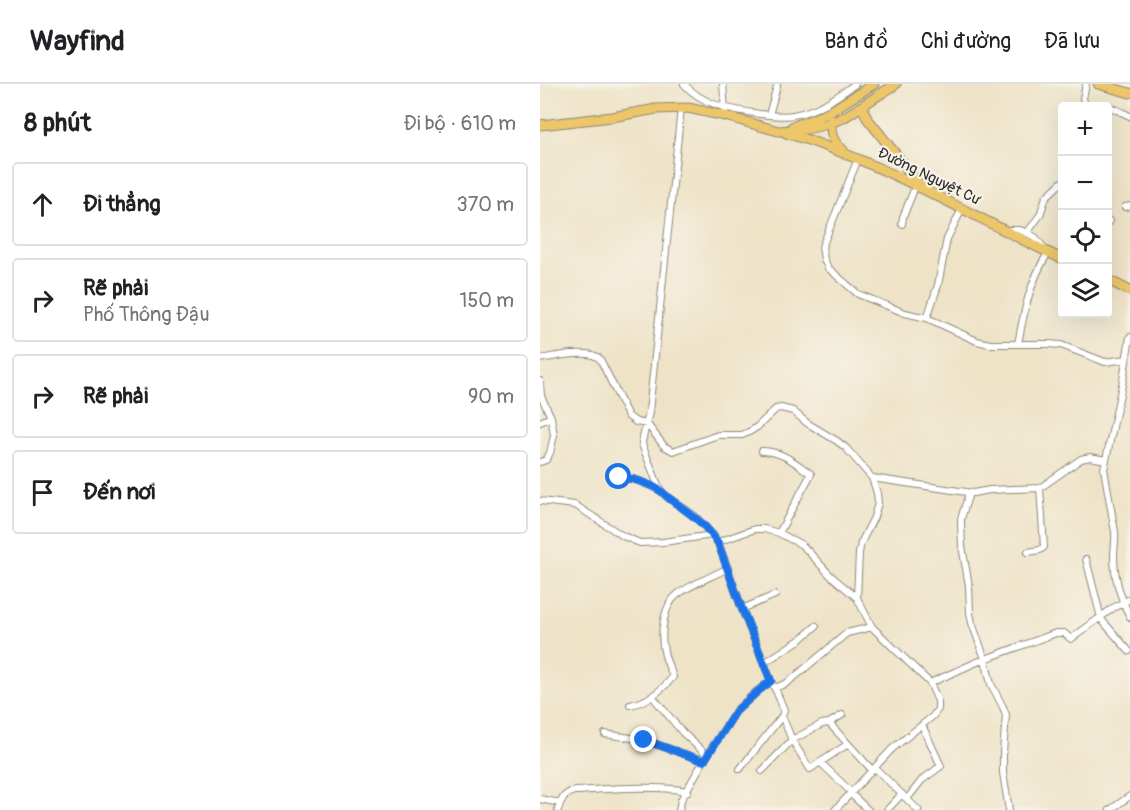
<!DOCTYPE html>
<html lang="vi">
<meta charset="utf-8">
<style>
:root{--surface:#fff;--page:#f6f6f6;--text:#202124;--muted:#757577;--line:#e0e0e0}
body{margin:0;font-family:Pangolin,sans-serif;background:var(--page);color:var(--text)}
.controls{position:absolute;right:18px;top:18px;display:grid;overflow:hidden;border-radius:6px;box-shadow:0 6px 24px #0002}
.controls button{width:54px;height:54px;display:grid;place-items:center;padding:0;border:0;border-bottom:2px solid var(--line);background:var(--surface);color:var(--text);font:30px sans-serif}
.stop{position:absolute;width:18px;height:18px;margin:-14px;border:4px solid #1a73e8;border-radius:50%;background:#fff}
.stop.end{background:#1a73e8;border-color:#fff;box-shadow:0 2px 6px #0008}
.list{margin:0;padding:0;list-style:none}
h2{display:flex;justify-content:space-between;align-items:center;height:78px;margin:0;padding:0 24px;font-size:26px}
h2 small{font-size:20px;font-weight:400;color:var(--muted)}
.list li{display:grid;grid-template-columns:39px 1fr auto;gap:18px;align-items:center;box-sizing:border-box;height:84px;margin:0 12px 12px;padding:0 12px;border:2px solid var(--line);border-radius:6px}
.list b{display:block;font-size:22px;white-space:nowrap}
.list p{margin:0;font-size:20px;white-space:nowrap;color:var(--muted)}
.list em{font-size:20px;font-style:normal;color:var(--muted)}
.icon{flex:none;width:33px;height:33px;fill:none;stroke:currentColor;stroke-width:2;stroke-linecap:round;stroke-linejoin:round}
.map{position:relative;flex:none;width:590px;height:726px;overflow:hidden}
header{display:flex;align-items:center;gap:36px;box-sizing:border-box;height:84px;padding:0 30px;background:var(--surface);border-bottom:2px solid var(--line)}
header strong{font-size:28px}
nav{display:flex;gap:33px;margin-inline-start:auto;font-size:21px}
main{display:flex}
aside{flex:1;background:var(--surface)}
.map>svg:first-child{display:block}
</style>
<header>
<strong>Wayfind</strong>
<nav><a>Bản đồ</a><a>Chỉ đường</a><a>Đã lưu</a></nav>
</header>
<main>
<aside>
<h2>8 phút<small>Đi bộ · 610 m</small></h2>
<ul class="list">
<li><svg class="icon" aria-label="ahead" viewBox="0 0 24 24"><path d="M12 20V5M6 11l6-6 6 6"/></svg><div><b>Đi thẳng</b></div><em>370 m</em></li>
<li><svg class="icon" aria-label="right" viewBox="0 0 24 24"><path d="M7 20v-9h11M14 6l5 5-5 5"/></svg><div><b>Rẽ phải</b><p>Phố Thông Đậu</p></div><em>150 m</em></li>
<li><svg class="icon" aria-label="right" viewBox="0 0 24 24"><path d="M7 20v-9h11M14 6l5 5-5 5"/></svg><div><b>Rẽ phải</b></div><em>90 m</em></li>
<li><svg class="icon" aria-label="arrive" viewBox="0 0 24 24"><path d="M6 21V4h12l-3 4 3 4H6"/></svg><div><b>Đến nơi</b></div></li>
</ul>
</aside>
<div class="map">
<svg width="590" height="726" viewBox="0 0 590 726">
<rect width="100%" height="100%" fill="#f7f3e8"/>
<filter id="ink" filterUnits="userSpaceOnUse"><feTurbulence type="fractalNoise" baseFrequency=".0167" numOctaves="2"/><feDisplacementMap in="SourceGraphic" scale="12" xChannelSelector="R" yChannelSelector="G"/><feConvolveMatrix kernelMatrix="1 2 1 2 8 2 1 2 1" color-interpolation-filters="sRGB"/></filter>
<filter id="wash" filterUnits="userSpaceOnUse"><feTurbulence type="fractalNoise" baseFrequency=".008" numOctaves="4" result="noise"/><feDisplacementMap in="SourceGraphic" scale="24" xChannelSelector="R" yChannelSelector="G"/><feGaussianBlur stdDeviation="1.35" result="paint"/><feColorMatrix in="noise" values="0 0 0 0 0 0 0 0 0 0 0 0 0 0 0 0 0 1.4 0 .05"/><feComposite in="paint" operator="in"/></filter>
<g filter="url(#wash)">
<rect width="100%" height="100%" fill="#eee3c7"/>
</g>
<g filter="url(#ink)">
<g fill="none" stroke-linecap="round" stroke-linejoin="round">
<defs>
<path id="minor" d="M144 0C163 22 193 26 220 30 231 31 242 33 253 31 277 27 296 14 315 0
M183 0 185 26
M545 22 543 14 546 0
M552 22 566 21 590 32
M141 24 109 328 102 358 103 363 120 406 127 413 155 432 169 447 178 458 202 525 231 597 237 609 244 626 242 632 200 685
M229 31 237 2
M318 75 282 163 284 175 288 184 318 210 365 229 387 234 437 257 450 260H509L521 261 565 278 586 275
M585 123 590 122
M568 139 569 137
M362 140 363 133 377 98
M467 146H480L487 149
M387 234 398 201 407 155 422 125
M590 253 583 296 564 385 575 448C576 456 574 464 574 472 574 492 581 515 590 533
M478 260C484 227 490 197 508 169L495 153 487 149 500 131 506 113 522 98
M0 275C12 273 45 266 55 272 60 274 60 275 62 279L88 332 96 338 107 340 124 362 133 367 178 351H202L209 348 217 343 236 325 241 324 253 327 267 339 297 357 306 364 332 394 337 409 338 419 334 433 321 459 319 469 317 514
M0 297 1 312 11 333 14 351 10 369 6 376 0 378
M0 338 11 333
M222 367C244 368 254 378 271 390L239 449
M79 393 97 396 120 406
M332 394 433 409 450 406 500 404 541 375 550 373 566 376
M429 409 421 435V440L422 462 429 502 430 529 432 539 445 575 451 600 463 623 466 631 463 669V689L469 726
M0 417 35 421 83 452 100 459 123 458 173 451
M178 458 215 445H224L239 449 262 461 267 466 290 491 317 514 332 543 390 599 398 617V625L393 632 352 665 295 726
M488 468 500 466 504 463 500 404
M546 475 561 534
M202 525 235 511
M560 534 589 567
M224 579 261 555 276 542
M390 599 437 578 516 549H524L531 555 573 524 590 515
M235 604 247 599 257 591 307 549 332 543
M113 613 143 649 167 671
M90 621C108 618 121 607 133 593 130 584 125 576 124 567 120 550 123 521 138 510 152 500 171 493 188 484
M242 632 252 656 270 685 308 660
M289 639 332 686
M65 650 104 656 164 677
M280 678 311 708
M335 684 378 726
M222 687 252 656 282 640 289 639 302 631
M310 709 328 726
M0 715 20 719
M367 715 382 696 401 682 382 641
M18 726C20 717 25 709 34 707 72 705 110 701 148 707
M139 726 141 716 167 671 196 627 217 607 231 597
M347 726 362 710
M570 726 590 712"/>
<path id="highway" d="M558 0 590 9
M322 22 327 34 381 102
M292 36C289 49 293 58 303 66
M0 41 72 33 116 25 148 24 185 32 238 47 267 45 284 41 303 34 356 0
M252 43 286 30 334 0
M246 49C344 78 431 132 522 175
M568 196 590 207"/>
</defs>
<!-- minor casing -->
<use href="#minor" stroke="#8c8779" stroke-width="8"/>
<!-- highway casing -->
<use href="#highway" stroke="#8c8779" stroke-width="11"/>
<!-- minor -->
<use href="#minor" stroke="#fff" stroke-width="6"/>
<!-- highway -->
<use href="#highway" stroke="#ecc669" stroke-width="9"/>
</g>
</g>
<g fill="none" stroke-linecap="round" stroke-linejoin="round" filter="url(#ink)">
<!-- route -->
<path stroke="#1a73e8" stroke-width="8" d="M79 393C89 393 110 400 119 406 123 408 126 412 130 415 149 429 164 438 178 459L202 525 231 597 217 608 196 627 164 677 104 656"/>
</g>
<g text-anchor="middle" stroke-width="4.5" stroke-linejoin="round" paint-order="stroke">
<!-- street labels -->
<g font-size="15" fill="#2b2b2b" stroke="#f7f3e8">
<text transform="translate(389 92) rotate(26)" y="5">Đường Nguyệt Cư</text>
</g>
</g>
</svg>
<div class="controls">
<button>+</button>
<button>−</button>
<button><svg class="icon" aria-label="locate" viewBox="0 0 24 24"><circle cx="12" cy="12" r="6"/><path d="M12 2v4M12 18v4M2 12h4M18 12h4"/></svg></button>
<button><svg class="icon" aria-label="layers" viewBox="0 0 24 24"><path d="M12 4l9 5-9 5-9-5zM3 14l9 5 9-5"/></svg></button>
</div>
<div class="stop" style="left:79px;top:393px"></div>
<div class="stop end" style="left:104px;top:656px"></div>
</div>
</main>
